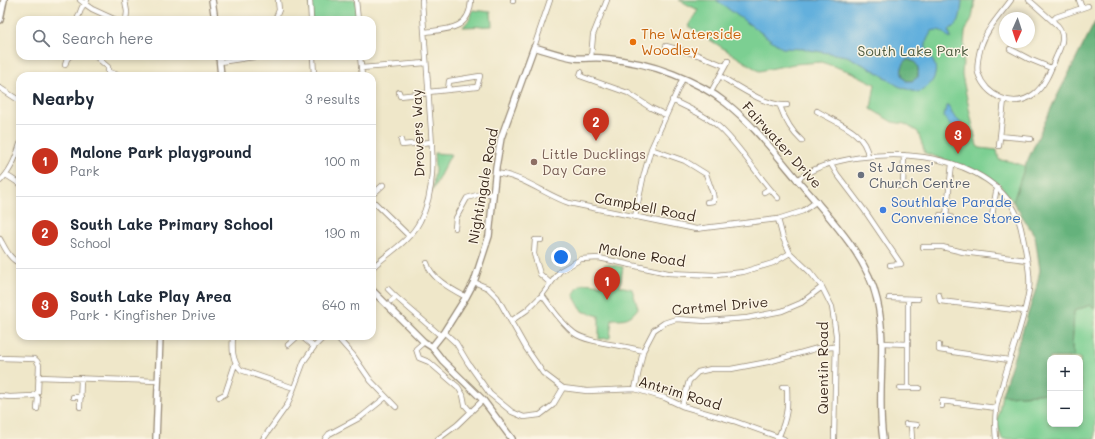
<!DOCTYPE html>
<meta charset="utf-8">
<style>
:root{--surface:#fff;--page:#f2f2f3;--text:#1f2937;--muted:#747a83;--line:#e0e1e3;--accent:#c8321e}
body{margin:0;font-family:Mali,sans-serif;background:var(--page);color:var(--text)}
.controls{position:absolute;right:12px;bottom:12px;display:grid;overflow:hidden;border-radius:8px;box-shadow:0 2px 6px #0003}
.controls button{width:36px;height:36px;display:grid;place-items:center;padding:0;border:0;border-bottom:1px solid var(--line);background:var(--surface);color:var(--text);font:20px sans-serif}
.compass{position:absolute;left:999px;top:12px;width:36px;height:36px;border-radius:50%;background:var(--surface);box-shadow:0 2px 6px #0003;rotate:183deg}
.you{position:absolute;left:561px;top:257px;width:14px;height:14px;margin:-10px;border:3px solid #fff;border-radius:50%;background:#1a73e8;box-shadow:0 0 0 6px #1a73e833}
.badge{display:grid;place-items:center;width:26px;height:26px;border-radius:50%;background:var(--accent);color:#fff;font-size:13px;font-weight:700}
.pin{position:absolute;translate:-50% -33px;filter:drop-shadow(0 1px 2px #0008)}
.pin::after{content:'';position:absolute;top:21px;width:14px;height:12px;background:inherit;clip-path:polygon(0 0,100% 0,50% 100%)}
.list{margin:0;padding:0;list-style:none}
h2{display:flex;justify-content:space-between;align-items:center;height:52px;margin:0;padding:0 16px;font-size:17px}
h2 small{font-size:13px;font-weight:400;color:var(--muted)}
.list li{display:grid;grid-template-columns:26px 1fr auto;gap:12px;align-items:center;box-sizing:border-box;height:72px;padding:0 16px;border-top:1px solid var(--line)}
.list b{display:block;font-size:15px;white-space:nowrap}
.list p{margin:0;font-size:13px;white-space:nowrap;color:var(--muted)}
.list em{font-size:13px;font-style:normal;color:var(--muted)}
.icon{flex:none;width:22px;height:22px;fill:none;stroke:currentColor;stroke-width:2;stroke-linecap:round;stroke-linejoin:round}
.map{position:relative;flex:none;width:1095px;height:439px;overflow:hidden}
.search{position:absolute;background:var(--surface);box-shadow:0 2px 6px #0003;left:16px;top:16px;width:360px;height:44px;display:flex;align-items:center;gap:10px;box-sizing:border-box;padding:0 14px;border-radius:12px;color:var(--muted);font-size:15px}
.panel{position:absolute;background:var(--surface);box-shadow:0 2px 6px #0003;left:16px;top:72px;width:360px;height:268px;border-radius:12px}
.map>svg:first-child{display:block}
</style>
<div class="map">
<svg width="1095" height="439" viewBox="0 0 1095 439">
<rect width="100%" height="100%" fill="#fcf5e5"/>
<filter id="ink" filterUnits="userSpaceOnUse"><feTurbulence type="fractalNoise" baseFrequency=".025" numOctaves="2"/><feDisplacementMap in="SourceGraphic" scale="8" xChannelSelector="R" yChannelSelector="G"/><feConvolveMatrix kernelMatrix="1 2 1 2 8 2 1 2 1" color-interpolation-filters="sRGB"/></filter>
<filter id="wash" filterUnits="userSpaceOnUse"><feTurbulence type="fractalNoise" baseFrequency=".012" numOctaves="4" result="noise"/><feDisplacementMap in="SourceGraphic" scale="16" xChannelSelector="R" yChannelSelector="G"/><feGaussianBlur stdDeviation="0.9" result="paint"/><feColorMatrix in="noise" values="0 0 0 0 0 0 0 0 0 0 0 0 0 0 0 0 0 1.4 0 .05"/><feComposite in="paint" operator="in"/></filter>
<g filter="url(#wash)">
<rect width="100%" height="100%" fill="#efe7c9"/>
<!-- green -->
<path fill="#7ccf92" stroke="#5c7c58" d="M310 0H356L358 20H311Z
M679 0H975L972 18 965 32 962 75 977 146 980 148 997 150 999 160 1009 161 1025 166 1013 202 999 184 976 171 925 153 918 132 905 124 892 122 871 109 875 84 851 72 821 62 794 64 759 71 688 26 698 10Z
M473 10 491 12 492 26 463 27 470 19Z
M434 153 451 154 432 191 435 170Z
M605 264 623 267 620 286 632 289 638 308C630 319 626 319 612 319L610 338 599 339V316L582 311 573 295C582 281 585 283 601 285Z
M1090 305 1095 308V439H1002L997 423 1002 394 1008 396 1050 393V424H1080V391L1083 390 1080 378V358H1075L1072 349 1074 311Z"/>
<!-- forest -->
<path fill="#65b27c" stroke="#506e4d" d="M1095 22V308L1090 305 1074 311 1072 349 1075 358H1050V393L1008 396 1002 394 1036 289 1040 270 1035 236 1013 202 1025 166 1054 102Z
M907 59 918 64V77L912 81H906C899 73 901 66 907 59Z"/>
<!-- water -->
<path fill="#64b0dd" stroke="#506d7e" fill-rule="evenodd" d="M716 0H962V2C961 9 961 19 956 25 953 28 951 27 949 31L951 37 950 39C944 33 941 28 932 31 929 36 925 41 926 48 927 55 933 60 935 65 938 78 929 87 918 93L898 86 877 72 847 56 803 49 782 48ZM907 59C918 62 919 66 918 77L912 81H906C899 73 901 66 907 59Z
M948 105 953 115 961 123V128L957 131 948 123 944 117 946 106Z"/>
</g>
<g filter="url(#ink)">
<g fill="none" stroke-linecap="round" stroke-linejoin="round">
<defs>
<path id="minor" d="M80 0 85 4 87 0
M125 0 127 12 126 20
M310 0 311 20
M356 0 358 20
M513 0V1
M1011 0C1001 14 987 28 981 46 979 54 976 65 978 73 986 96 1013 110 1034 94 1045 86 1051 69 1056 57 1061 47 1066 36 1058 26L1029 0
M1079 0 1082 8
M77 20 82 7 85 4 92 9 116 20
M275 20 279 10 278 0
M1053 20 1056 17 1088 6
M424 32C448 29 470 30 471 0
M666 46 698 55 725 66
M534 47 550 0
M1010 49 1029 59 1051 68
M95 56 108 67V76
M313 56 314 76
M360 56 362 76
M591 58 593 35 607 0
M220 62 261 56
M65 65 67 59 70 56
M361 68 426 63
M109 72 121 76
M581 72 580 76 628 93 651 108 666 115
M720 76C737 86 767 107 787 105
M0 88 20 101
M399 92 400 96 428 93
M428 92 477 87 480 76 449 81 448 90
M711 92 728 61
M672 100C688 108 705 115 718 126 740 145 757 176 778 198
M780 106C785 120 791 131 802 141
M817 111C836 123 865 131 868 156
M1000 136 1031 139
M401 140 402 145 431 142
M999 146 1004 100
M651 149 685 161 706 174 713 194 714 201 707 202
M831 164 837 174 865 211 901 264 890 265
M496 173C523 176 544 194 569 203L696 229 778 219 803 211 817 201
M6 175 20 184
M797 180C827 156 887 152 923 157 958 162 996 177 1014 209 1021 221 1022 235 1025 247 1027 261 1031 275 1029 289 1025 319 1011 353 1003 382 1001 391 997 400 996 409 995 419 995 429 996 439
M0 181C11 171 16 158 20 144
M896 186H910
M903 186 904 155
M764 192 769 189
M372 195 383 185
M372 200 409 236
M940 215 951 217
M946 216 952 164
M992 216 996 192 998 188
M635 217 644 174 651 149 683 78
M778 219 783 238 790 253 810 272 822 287 832 307 836 335 834 439
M455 228 456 218 467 198 480 194H493
M0 239C5 248 10 260 20 263
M541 240H535L534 254 540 274 550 283
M923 247H942L963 252 1027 260
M427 263C431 279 453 290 466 297
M372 268C388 253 410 241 420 221 439 186 431 139 429 101 427 67 424 34 422 0
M474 282 488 288 497 297 526 348 543 373 563 388 587 391 635 389 665 398 682 406 734 421 784 439
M388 289 396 297 441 336
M542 295C552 308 561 323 574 333 587 343 625 345 643 351
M939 295 940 301 1024 311
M889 298 918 299
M908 299V387
M391 301 396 297
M511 321 527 310 542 295 560 271 581 259 599 258 668 273 716 275 743 272 773 263 790 253
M444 332 456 343 468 363 490 394 512 412 524 417 540 415 553 405 563 388
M233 336C232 349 232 361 241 370L294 388
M301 336 314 347
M336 336 353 355 371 381 396 407
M424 342 416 349 419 358 429 362 458 387 463 395 465 405 471 412
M882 343 908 344
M288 345 298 336
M939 345V350L1009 360
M0 358 35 359 37 361 39 365 38 392 33 396 10 397 0 396
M38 377 158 381
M900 388H919
M635 389 643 351 654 330 664 323 676 319 706 321 747 318 782 311 801 303 822 287
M36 395 38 398 37 409
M73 397H81
M219 397 225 394 235 364
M682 406 689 381 698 372 711 369H731L768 362 818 348 836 347
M942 406V401L996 408
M80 407 81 378
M906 424 917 425
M911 425 912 439
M779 436C787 417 788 408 787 387H782
M263 439 288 404 304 361 314 347 325 336
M325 439 329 434 361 417 386 397
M438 439 457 425 483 400"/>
<path id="tertiary" d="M212 0 215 20
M0 20 4 0
M219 56 221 76
M372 290 424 342 432 347 443 361 483 400 512 439
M432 347 444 332 466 297 474 282 489 236 496 167 501 138 534 47C548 51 561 56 575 58 584 59 593 57 602 58 626 60 650 65 673 74 691 81 710 90 726 103 753 124 773 151 796 178 825 213 867 254 877 300 888 346 876 393 883 439
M156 439 160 336"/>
</defs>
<!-- minor casing -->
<use href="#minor" stroke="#958874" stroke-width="6"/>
<!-- tertiary casing -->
<use href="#tertiary" stroke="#958874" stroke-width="8"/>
<!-- minor -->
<use href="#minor" stroke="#fff" stroke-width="4.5"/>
<!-- tertiary -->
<use href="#tertiary" stroke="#fff" stroke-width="5.5"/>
</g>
</g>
<!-- markers -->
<circle fill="#e8710a" stroke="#fcf5e5" stroke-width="1.5" cx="633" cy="42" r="4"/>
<circle fill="#8d6e63" stroke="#fcf5e5" stroke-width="1.5" cx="534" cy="162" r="4"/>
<circle fill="#6b7280" stroke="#fcf5e5" stroke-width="1.5" cx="861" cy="175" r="4"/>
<circle fill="#3f7fe0" stroke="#fcf5e5" stroke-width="1.5" cx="883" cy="210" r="4"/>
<g text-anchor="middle" stroke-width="3" stroke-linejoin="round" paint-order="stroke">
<!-- food labels -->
<g font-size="14" fill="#c56008" stroke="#fcf5e5" text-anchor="start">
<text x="641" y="39">The Waterside<tspan x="641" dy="16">Woodley</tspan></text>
</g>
<!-- park labels -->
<g font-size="14" fill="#4e5c41" stroke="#fcf5e5">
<text x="913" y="56">South Lake Park</text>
</g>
<!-- street labels -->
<g font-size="14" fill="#3b2a1e" stroke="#fcf5e5">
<text transform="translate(418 133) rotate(-92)" y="5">Drovers Way</text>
<text transform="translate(782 145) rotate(48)" y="5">Fairwater Drive</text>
<text transform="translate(483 186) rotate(-80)" y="5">Nightingale Road</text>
<text transform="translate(645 207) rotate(11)" y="5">Campbell Road</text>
<text transform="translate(642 255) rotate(9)" y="5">Malone Road</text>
<text transform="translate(720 306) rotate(-5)" y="5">Cartmel Drive</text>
<text transform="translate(823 368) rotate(-90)" y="5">Quentin Road</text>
<text transform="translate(680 393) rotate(17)" y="5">Antrim Road</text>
</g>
<!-- education labels -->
<g font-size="14" fill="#785e54" stroke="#fcf5e5" text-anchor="start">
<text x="542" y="159">Little Ducklings<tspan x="542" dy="16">Day Care</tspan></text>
</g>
<!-- worship labels -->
<g font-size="14" fill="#5b616d" stroke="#fcf5e5" text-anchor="start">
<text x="869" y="172">St James'<tspan x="869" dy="16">Church Centre</tspan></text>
</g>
<!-- shop labels -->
<g font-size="14" fill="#366cbe" stroke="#fcf5e5" text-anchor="start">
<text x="891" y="207">Southlake Parade<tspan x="891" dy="16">Convenience Store</tspan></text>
</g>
</g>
</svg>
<div class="controls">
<button>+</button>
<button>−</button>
</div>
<svg class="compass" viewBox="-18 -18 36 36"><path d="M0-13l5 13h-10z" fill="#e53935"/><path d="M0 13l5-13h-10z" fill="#747a83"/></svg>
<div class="you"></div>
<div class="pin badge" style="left:607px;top:300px">1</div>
<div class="pin badge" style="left:596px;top:141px">2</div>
<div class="pin badge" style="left:958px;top:154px">3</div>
<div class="search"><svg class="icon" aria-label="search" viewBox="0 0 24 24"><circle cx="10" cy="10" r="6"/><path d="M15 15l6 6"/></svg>Search here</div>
<section class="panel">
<h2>Nearby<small>3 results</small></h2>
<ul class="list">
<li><span class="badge">1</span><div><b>Malone Park playground</b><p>Park</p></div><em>100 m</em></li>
<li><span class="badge">2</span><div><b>South Lake Primary School</b><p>School</p></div><em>190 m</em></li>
<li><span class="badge">3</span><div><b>South Lake Play Area</b><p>Park · Kingfisher Drive</p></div><em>640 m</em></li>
</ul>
</section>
</div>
